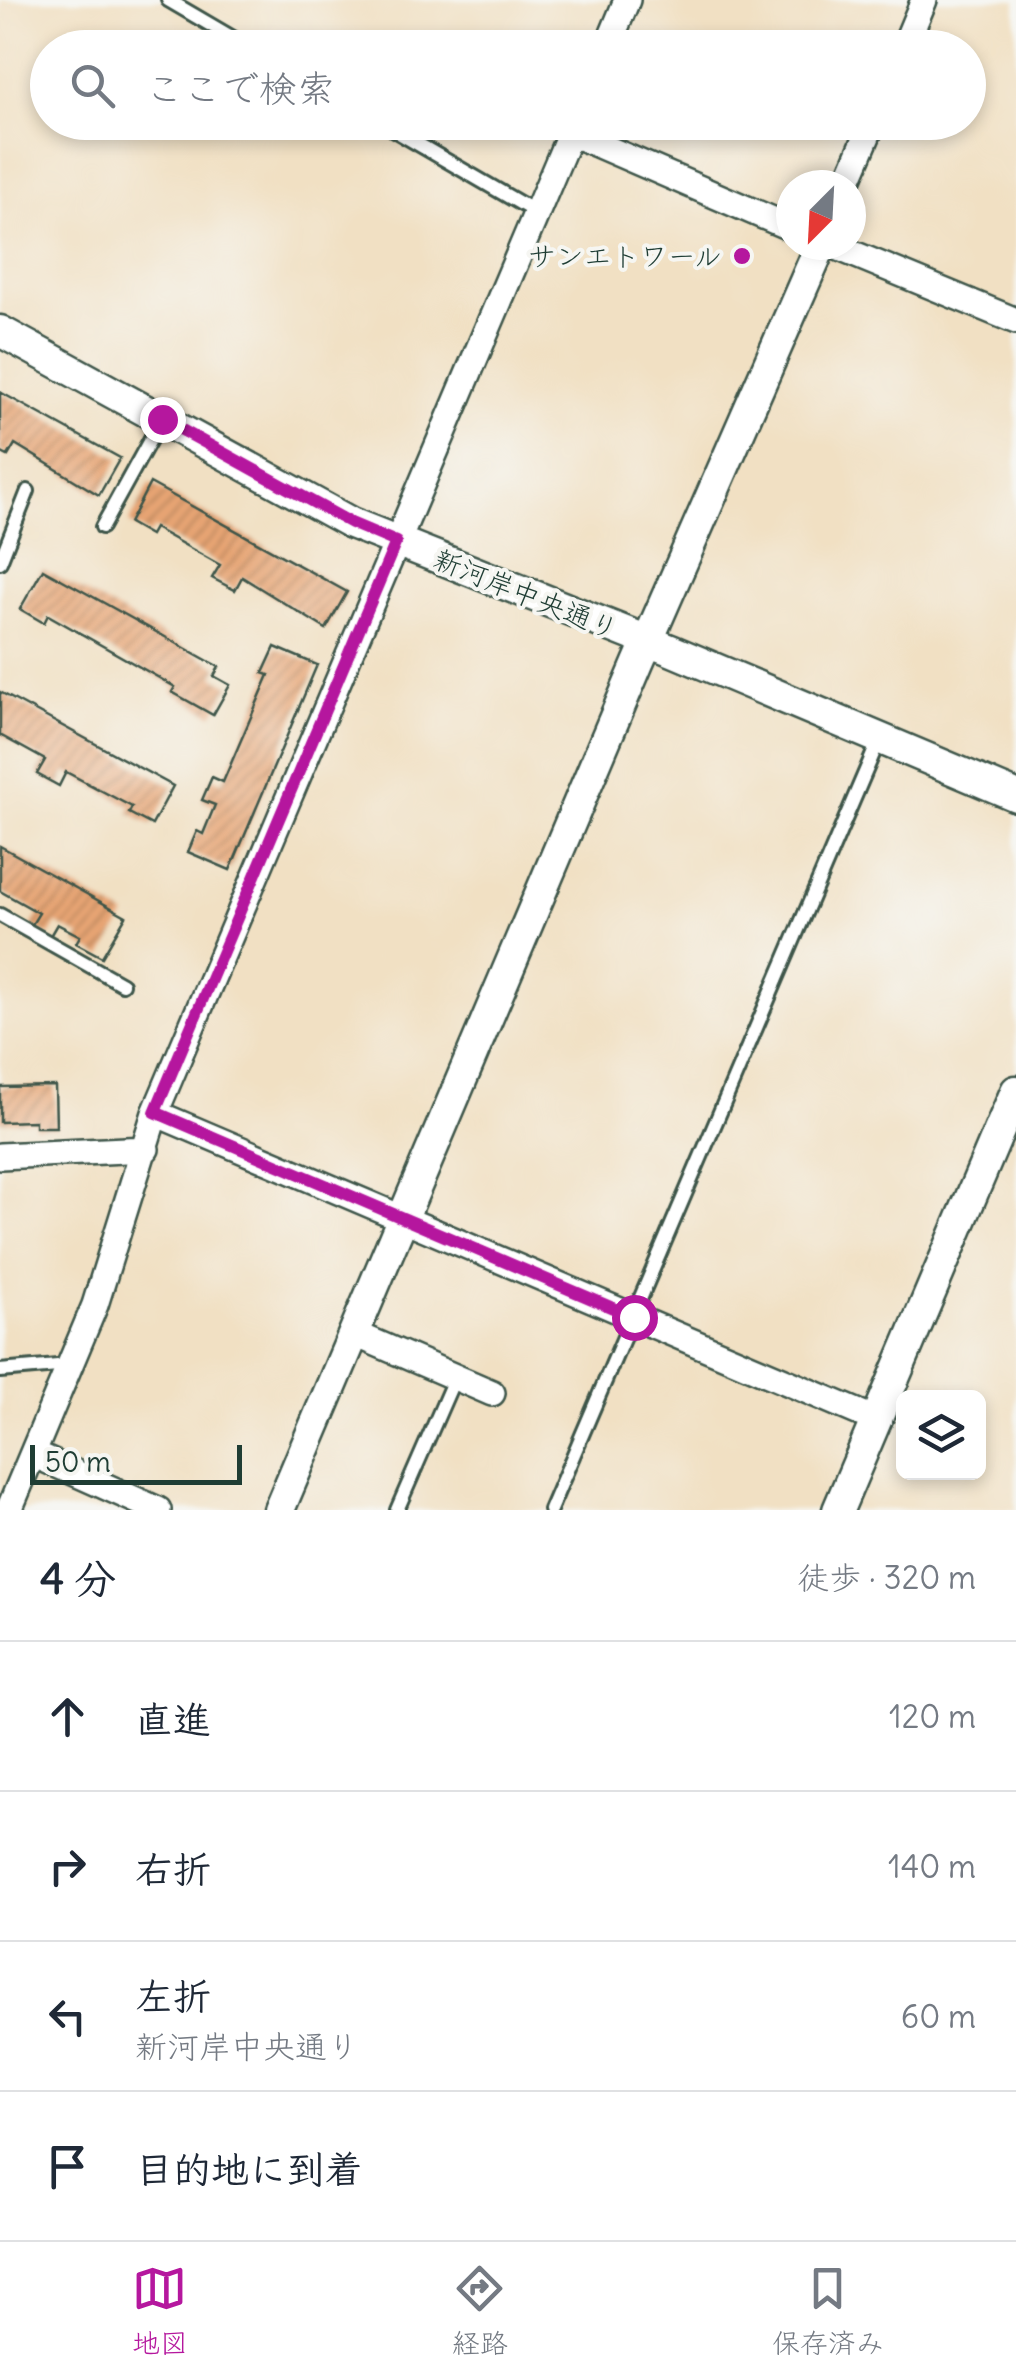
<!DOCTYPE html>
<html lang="ja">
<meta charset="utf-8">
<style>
:root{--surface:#fff;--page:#f6f6f7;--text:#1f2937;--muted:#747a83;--line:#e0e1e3;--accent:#b5179e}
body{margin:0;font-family:Delius,"Klee One",sans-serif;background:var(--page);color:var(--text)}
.controls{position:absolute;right:30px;bottom:30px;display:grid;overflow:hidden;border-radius:15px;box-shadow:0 5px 15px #0003}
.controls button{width:90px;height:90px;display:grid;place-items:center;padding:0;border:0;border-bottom:2px solid var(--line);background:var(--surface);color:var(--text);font:50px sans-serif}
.compass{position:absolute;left:776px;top:170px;width:90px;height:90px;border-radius:50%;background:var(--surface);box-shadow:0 5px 15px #0003;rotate:204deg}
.scale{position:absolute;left:30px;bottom:25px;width:212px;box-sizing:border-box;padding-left:10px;border:5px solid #1f3d34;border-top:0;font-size:28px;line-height:35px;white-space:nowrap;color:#1f3d34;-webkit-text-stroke:8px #f6f6f2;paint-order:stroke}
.stop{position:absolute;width:30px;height:30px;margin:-22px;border:8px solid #b5179e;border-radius:50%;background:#fff}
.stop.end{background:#b5179e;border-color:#fff;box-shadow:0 2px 10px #0008}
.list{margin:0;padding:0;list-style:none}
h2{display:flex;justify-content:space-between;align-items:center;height:130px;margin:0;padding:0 40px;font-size:42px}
h2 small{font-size:32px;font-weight:400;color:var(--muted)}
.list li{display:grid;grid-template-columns:65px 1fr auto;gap:30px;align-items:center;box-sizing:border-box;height:150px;padding:0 40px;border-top:2px solid var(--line)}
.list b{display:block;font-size:38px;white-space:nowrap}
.list p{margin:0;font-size:32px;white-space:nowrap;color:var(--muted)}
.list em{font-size:32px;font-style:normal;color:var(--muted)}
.icon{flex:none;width:55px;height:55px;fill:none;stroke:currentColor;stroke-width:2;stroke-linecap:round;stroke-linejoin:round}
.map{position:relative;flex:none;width:1016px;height:1510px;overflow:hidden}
.search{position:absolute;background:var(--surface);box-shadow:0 5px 15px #0003;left:30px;right:30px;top:30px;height:110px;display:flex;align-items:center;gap:25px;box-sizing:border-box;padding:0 35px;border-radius:55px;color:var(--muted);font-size:38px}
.sheet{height:730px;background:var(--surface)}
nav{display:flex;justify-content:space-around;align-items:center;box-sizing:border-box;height:140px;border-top:2px solid var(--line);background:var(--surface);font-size:28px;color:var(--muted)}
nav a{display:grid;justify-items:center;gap:5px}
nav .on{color:var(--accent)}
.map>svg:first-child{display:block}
</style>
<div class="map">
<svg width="1016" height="1510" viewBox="0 0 1016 1510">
<defs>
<pattern id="building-hatch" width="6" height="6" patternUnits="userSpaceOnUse" patternTransform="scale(2.5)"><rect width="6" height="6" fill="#e7a473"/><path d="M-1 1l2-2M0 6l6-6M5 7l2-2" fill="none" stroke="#bb875f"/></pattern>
</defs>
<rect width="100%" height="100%" fill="#f6f6f2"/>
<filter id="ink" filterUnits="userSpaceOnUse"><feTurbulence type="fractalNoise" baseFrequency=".01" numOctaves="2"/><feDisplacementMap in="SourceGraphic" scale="20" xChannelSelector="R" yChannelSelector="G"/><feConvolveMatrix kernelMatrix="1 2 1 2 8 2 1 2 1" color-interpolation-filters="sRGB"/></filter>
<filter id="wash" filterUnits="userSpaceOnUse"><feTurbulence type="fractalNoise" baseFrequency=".0048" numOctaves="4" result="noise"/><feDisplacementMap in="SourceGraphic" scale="40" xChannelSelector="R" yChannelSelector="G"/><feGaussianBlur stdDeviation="2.25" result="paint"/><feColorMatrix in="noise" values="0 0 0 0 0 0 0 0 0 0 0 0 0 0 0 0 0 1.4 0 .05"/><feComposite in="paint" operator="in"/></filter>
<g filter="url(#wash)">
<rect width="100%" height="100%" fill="#f1e0c3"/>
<g id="blocks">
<!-- building -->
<path fill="url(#building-hatch)" d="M0 392 120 458 99 495 15 444 8 456 0 452Z
M150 483 347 592 326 629 242 577 235 590 212 578 220 565 154 528 150 535 129 523Z
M43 569 219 667 214 676 230 685 213 715 172 692 175 687 48 615 44 623 20 609Z
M275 647 317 665 230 870 188 852 197 831 203 834 215 805 202 800 212 777 223 782 269 675 263 673Z
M0 692 173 786 152 825 129 813 132 807 66 772 59 786 37 774 45 760 0 735Z
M0 846 126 916 102 957 76 943 80 936 57 924 50 936 31 926 39 913 0 891Z
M55 1086 56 1127H35V1121L0 1122V1087Z"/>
</g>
</g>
<g filter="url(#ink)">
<use href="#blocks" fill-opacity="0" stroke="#3e5549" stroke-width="2.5"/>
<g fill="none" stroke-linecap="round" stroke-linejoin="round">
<defs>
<path id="service" d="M168 0 250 48
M380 122 537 213
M102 527 161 420
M0 562 28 491
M0 915 122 984
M0 1371 69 1365
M397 1510 455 1377
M550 1510 879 740"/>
<path id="minor" d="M607 48 627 0
M904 48 924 0
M571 133 791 228
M846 185 873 122
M832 245 1016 321
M155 1113 876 1420
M0 1156 146 1149
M353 1333 492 1393
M33 1454 158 1510
M9 1510 95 1305 155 1113 575 122"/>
<path id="tertiary" d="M0 331 351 523 673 651 1016 796
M279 1510 638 663 821 245
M838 1510 1016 1091"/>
</defs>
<!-- service casing -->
<use href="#service" stroke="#3e5549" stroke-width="18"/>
<!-- minor casing -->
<use href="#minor" stroke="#3e5549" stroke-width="30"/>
<!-- tertiary casing -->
<use href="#tertiary" stroke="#3e5549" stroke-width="35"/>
<!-- service -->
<use href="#service" stroke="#fff" stroke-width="12"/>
<!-- minor -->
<use href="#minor" stroke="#fff" stroke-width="25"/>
<!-- tertiary -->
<use href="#tertiary" stroke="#fff" stroke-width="30"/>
</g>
</g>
<g fill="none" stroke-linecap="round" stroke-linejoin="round" filter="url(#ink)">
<!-- route -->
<path stroke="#b5179e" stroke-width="12" d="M162 419 351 523 396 542 155 1112 634 1317"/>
</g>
<!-- markers -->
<circle fill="#b5179e" stroke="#f6f6f2" stroke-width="4" cx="742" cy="256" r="10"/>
<g text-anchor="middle" stroke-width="8" stroke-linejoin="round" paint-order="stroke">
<!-- poi labels -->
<g font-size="28" fill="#1f3d34" stroke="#f6f6f2" text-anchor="end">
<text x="722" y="266">サンエトワール</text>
</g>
<!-- street labels -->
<g font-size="28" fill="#1f3d34" stroke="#f6f6f2">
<text transform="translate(526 594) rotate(22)" y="10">新河岸中央通り</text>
</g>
</g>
</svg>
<div class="controls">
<button><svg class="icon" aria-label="layers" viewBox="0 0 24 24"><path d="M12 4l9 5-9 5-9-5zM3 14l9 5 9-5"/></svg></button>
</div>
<svg class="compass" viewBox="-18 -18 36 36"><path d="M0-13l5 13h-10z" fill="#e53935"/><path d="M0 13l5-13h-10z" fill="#747a83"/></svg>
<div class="scale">50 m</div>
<div class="stop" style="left:634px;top:1317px"></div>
<div class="stop end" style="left:162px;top:419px"></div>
<div class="search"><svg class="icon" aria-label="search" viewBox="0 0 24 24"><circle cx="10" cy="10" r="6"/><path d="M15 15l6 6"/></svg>ここで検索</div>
</div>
<section class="sheet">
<h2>4 分<small>徒歩 · 320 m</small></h2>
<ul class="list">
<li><svg class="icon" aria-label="ahead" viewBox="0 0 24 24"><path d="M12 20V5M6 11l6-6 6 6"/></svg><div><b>直進</b></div><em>120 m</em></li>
<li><svg class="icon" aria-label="right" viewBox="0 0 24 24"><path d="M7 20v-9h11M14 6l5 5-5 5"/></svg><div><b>右折</b></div><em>140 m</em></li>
<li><svg class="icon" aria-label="left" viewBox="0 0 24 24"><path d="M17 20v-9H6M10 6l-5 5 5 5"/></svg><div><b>左折</b><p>新河岸中央通り</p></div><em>60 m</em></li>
<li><svg class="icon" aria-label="arrive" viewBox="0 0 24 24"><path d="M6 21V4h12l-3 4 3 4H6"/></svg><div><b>目的地に到着</b></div></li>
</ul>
</section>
<nav>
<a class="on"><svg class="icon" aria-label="map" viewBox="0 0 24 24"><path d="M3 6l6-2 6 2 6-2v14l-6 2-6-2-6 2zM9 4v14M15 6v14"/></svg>地図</a>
<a><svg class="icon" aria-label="directions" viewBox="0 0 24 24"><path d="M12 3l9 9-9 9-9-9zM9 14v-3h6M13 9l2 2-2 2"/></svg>経路</a>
<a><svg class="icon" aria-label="saved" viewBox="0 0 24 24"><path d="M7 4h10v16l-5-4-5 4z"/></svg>保存済み</a>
</nav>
